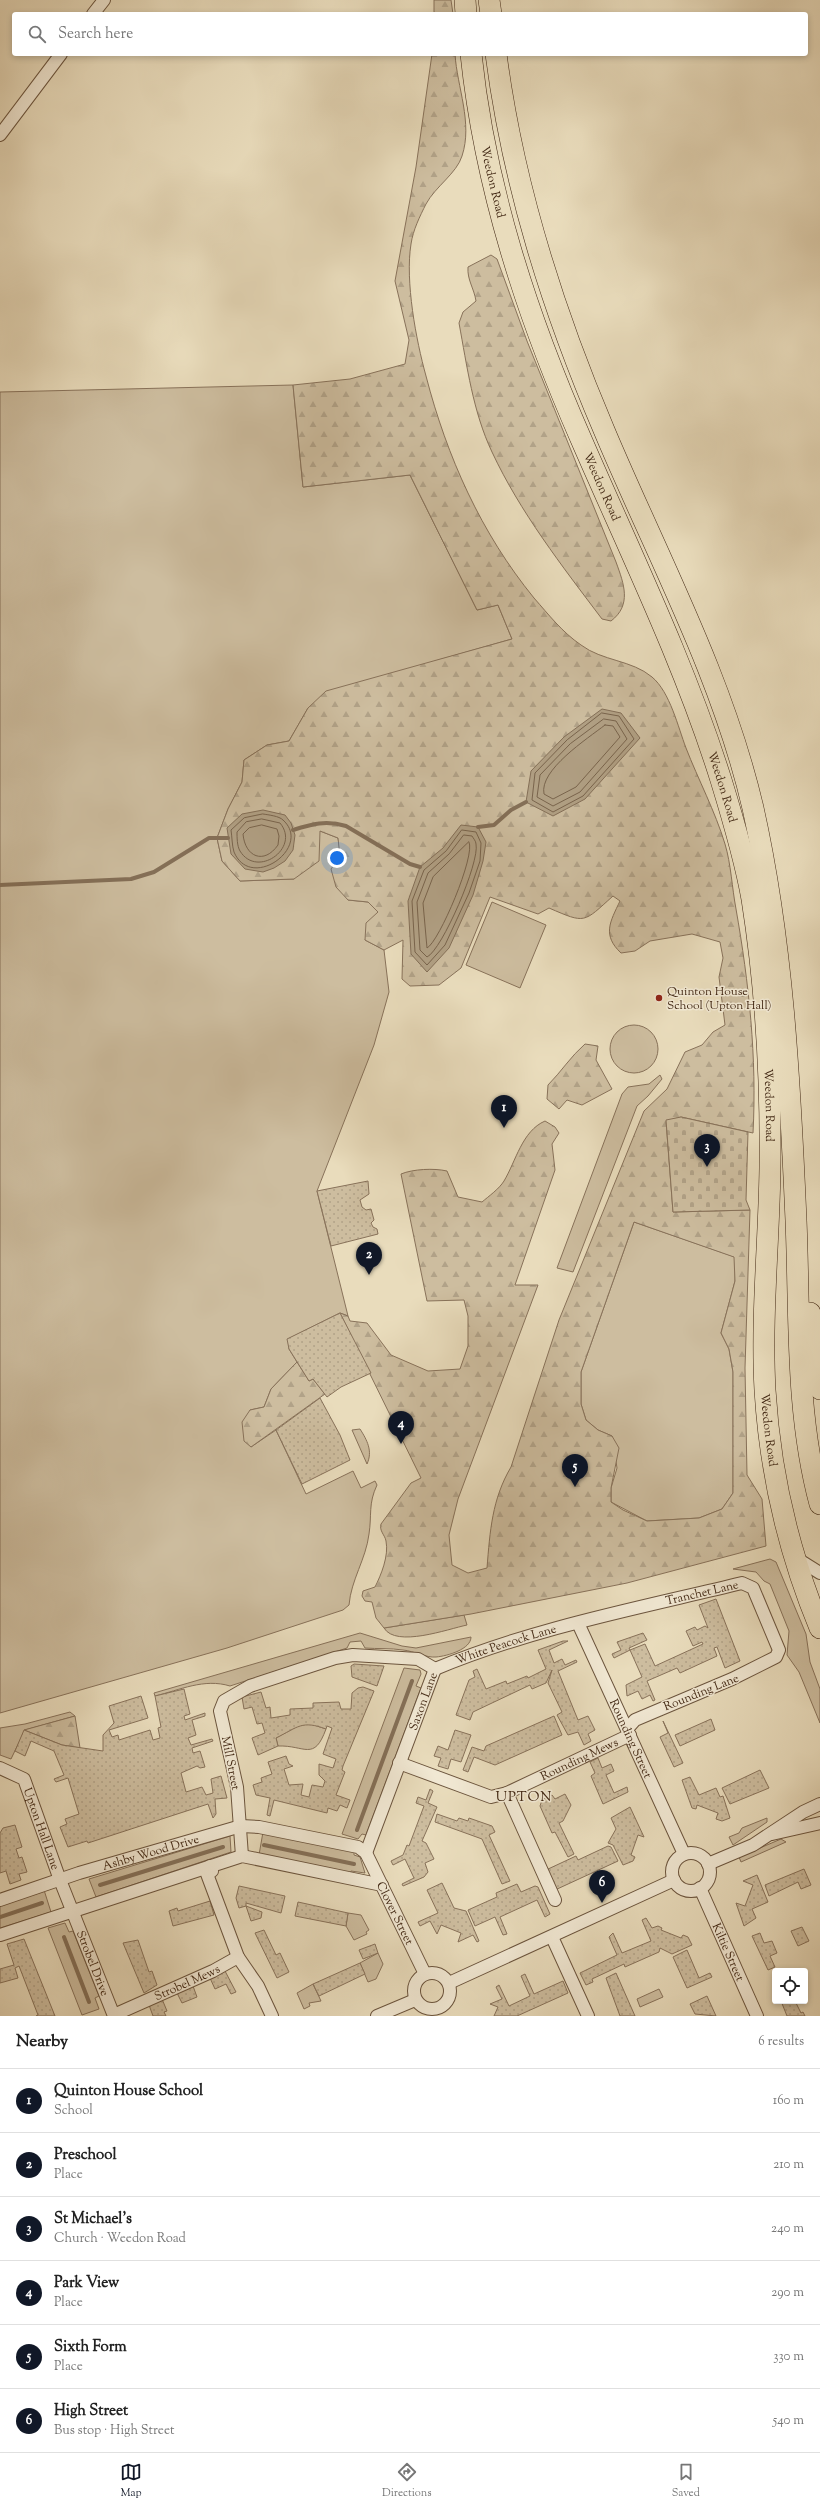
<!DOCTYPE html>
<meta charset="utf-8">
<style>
:root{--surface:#fff;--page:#f6f6f6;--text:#222;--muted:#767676;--line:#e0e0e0;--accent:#111827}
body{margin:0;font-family:"Sorts Mill Goudy",serif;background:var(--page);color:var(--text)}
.controls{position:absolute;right:12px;bottom:12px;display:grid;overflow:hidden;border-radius:4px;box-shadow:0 2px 6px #0003}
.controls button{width:36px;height:36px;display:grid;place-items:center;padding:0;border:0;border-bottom:1px solid var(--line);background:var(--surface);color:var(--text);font:20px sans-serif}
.you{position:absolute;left:337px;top:858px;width:14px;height:14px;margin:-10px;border:3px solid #fff;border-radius:50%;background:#1a73e8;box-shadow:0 0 0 6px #1a73e833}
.badge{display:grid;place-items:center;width:26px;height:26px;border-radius:50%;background:var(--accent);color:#fff;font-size:13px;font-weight:700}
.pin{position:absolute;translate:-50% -33px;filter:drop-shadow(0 1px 2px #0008)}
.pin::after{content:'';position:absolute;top:21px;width:14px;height:12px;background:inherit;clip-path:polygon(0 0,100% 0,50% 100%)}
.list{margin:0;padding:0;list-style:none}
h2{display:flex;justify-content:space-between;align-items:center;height:52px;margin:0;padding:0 16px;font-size:17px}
h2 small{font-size:13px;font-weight:400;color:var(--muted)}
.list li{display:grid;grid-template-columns:26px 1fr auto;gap:12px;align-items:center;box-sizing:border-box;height:64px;padding:0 16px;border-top:1px solid var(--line)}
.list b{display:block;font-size:15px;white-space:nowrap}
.list p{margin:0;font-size:13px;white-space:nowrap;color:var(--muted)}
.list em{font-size:13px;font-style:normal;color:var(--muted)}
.icon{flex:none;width:22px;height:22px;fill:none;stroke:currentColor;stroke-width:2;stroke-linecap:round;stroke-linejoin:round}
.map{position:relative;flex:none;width:820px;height:2016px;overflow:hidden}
.search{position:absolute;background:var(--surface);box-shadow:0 2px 6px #0003;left:12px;right:12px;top:12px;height:44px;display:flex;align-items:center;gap:10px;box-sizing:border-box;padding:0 14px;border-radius:4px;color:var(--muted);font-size:15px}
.sheet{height:436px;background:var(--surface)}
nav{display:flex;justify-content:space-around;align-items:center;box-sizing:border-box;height:56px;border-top:1px solid var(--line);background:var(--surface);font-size:11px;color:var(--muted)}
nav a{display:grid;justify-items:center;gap:2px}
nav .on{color:var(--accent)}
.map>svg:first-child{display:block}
</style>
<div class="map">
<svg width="820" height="2016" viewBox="0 0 820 2016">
<defs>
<pattern id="forest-firs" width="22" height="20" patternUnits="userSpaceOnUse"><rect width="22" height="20" fill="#cdbd9f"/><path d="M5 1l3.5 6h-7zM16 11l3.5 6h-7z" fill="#b1a288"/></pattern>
<pattern id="cemetery-stones" width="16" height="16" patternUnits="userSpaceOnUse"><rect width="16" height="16" fill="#cdbd9f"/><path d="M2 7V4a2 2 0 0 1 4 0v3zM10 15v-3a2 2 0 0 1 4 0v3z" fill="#b1a288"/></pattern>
<pattern id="garden-dots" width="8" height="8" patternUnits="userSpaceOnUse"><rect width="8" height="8" fill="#cdbd9f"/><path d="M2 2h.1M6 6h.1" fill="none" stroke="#b1a288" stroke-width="1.8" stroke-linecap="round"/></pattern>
</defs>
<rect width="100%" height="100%" fill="#e9dcbc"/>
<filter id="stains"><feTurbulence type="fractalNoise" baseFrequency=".005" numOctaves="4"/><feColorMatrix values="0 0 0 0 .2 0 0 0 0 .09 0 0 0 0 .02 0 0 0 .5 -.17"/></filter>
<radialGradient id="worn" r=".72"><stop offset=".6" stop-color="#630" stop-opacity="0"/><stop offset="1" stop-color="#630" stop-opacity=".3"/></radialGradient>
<!-- grass -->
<path fill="#cdbd9f" stroke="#88725a" d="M293 385 303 487 410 475 477 610 498 605 512 639 435 661 308 708 289 741 267 745 244 760 242 782 228 809 217 838 222 861 240 881 294 879 320 831 338 838 348 900 368 902 378 912 365 940 384 950 389 992 374 1045 317 1191 348 1316 340 1313 288 1339 289 1349 297 1362 271 1389 264 1407 250 1410 251 1447 276 1430 306 1494 353 1471 361 1488 375 1481 377 1485C368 1504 372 1515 369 1534 366 1559 351 1580 349 1605L343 1610 227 1648 0 1713V392Z
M492 902 546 925 520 988 466 965Z
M610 1049a24 24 0 1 1 48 0a24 24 0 1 1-48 0Z
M660 1075 662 1079 648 1096 637 1106 573 1272 557 1268 622 1094 628 1087 649 1084Z
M634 1222 735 1257V1281L721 1333 729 1349 733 1372V1493L722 1509 699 1518 647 1521 611 1502V1488L617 1468 612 1436 598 1430 586 1420 581 1404V1372Z
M360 1429C367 1440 373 1451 367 1464L352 1430Z
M770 1559 776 1562 806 1634 810 1662 820 1689V1723L799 1672 787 1655 789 1631 770 1584 764 1581 756 1572 733 1569Z
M464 1615 467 1625C448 1629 396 1648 384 1628Z
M360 1633 402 1646 416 1648 471 1637C471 1649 448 1656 436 1657 426 1658 414 1651 403 1650 390 1648 378 1649 365 1648L361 1641 350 1642 347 1648 230 1686C204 1678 180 1690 155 1696L154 1693Z
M404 1668 420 1670 421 1674 416 1686 421 1688 366 1835 362 1834 358 1839 342 1834Z
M70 1712 75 1716 25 1730 11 1759 0 1755V1728L25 1724Z
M311 1724 326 1729C314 1762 305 1745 278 1746L276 1738 300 1725Z
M767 1818V1822L733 1845 729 1837 739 1833 742 1828Z
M263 1832 354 1851V1855L360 1857 365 1873 351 1871 350 1874 259 1855Z
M230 1836 231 1852 96 1897 89 1879Z
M781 1839 786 1842 741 1862 739 1857Z
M44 1890 51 1912 0 1928V1904Z
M348 1913 361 1915 369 1930 366 1932 367 1934 354 1940 346 1926Z
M65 1923 69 1932 73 1931 99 1996 95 1998 99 2009 82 2015 48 1928Z
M378 1953 383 1964 376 1979 368 1982 360 1963Z
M313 1984 321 2001 309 2003 310 2006 304 2009 297 1993Z
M659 1989 663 1997 640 2007 637 1999Z"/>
<!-- forest -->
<path fill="url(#forest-firs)" stroke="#88725a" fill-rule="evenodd" d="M434 0H451L453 14H434Z
M432 54H455C457 87 473 123 462 156 457 173 435 187 426 204 420 216 413 230 411 244 405 281 416 340 426 376 447 457 481 533 534 598 549 615 562 632 581 645 602 661 632 660 652 677 670 692 678 727 686 748 698 779 715 811 725 844 731 864 732 888 736 909 749 983 757 1058 753 1133L681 1117 666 1121 673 1212 750 1210 745 1368 747 1475 762 1499 766 1546 627 1583 471 1614 384 1628 376 1618 372 1602 365 1601 362 1596 363 1591 375 1587C381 1575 389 1556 386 1541 385 1535 379 1531 381 1524L411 1483 421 1478 340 1313 348 1316 350 1321 367 1323 391 1355 428 1371 460 1369 468 1346V1316L464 1300 427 1301 401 1174C413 1169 434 1168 447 1171L458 1197 482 1202C489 1196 499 1189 504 1181 516 1161 522 1131 545 1121L555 1127 559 1133 552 1144 555 1170 515 1285H538L458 1499 449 1535 452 1565 468 1573 487 1568C490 1531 492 1499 511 1467L559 1320 644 1111 667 1089 685 1052 702 1045 713 1032 725 1025 719 977 723 958 720 942 692 934 650 941 635 951 621 953C602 935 610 922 620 901L613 896C583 923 586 924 549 908L538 914 490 897 461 968 439 985 410 986 402 979 403 940 384 950 365 940 366 923 378 912 368 902 348 900 336 887 331 869 340 857 338 838 320 831 319 861 294 879 240 881 222 861 217 838 228 809 242 782 244 760 267 745 289 741 308 708 326 691 512 639 498 605 477 610 410 475 303 487 293 385 350 379 405 364 409 340 395 281 416 167ZM634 1222 734 1257 735 1281 721 1333 729 1349 733 1372V1493L722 1509 699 1518 647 1521 623 1510 611 1502V1488L619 1448 612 1436 598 1430 586 1420 581 1404V1372Z
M491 255 497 259 527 341 616 562C624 584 632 605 611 621L602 619C562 566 520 512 492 452 473 412 467 366 459 323L463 312 476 301C474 288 467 280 468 267Z
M585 1044 598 1046 596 1060 612 1089 582 1105 567 1100 559 1109 547 1099 548 1085C561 1072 571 1056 585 1044Z
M297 1362 309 1381 313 1379 325 1394 251 1447 244 1441 242 1422 250 1410 264 1407 271 1389Z
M75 1716 80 1748 62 1745 24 1730Z"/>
<!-- cemetery -->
<path fill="url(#cemetery-stones)" stroke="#88725a" d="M681 1117 748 1132 746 1200 750 1210 673 1212 666 1120Z"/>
<!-- garden -->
<path fill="url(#garden-dots)" stroke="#88725a" d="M368 1181 369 1194 360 1200 362 1207 366 1210 371 1209 374 1220 371 1223 373 1227 377 1229 378 1234 331 1246 317 1191Z
M340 1313 371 1373 341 1387 327 1397 313 1379 309 1381 289 1349 287 1339Z
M320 1398 340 1435 350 1460 302 1484 276 1430Z
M716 1599 740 1661 725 1668 717 1647 714 1648 717 1656 680 1673 677 1668 647 1681 655 1700 653 1701 650 1695 642 1699 638 1691 627 1696 626 1685 642 1677 630 1650 614 1658 612 1654 621 1650 617 1642 643 1633 647 1640 629 1648 630 1650 645 1644 655 1666 703 1644 702 1642 693 1646 686 1631 695 1627 697 1630 705 1626 708 1628 699 1605Z
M563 1641H568L549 1650 554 1663 562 1659 565 1665 576 1660 577 1662 558 1671 578 1720 588 1716 595 1730 588 1734 591 1741 584 1745 578 1732 568 1735 557 1715 562 1712 548 1683 552 1670 546 1683 532 1689 530 1685 473 1712 470 1720 456 1715 469 1680 475 1677 473 1671 477 1669 486 1689 506 1681 507 1684 527 1676 528 1678 546 1669 538 1650Z
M354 1664 384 1666 377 1686 352 1677 351 1666Z
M363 1687 374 1691 343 1766 342 1770 345 1772 336 1795 350 1800 347 1808 340 1805 337 1811 328 1808 327 1813 274 1800 270 1816 267 1815 270 1798 256 1795 253 1785 262 1782 261 1778 272 1774 268 1762 286 1756 289 1764 293 1766 284 1769 289 1785 303 1784 301 1795 309 1797 312 1785 323 1787 325 1781 319 1775V1764L333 1768 336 1759 323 1754 332 1728 327 1726 326 1729C302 1720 298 1727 276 1738L278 1746 258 1755 252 1738 265 1733 262 1723 257 1724 252 1707 244 1709 242 1697 261 1692 266 1708 270 1707 271 1718 290 1715V1709L313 1708V1703L339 1702 341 1709H351L352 1693 358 1688Z
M184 1689 190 1714 184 1716 185 1720 205 1713V1716L192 1720 196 1735 188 1738 191 1745 212 1739 213 1741 192 1748 193 1753 200 1751 205 1767 200 1768 197 1766 181 1773 186 1792 202 1787 206 1795 213 1793 211 1779 221 1776 227 1798 215 1799 216 1814 213 1818 208 1804 88 1843 87 1841 68 1847 60 1827 67 1824 65 1819 79 1814 68 1778 56 1782 54 1779 64 1775 54 1751 31 1741 25 1756 15 1751 24 1730 62 1745 103 1751V1735L114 1723 109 1706 141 1696 148 1718 109 1730 112 1737 118 1735 119 1740 150 1730 153 1740 160 1738 158 1728 161 1727 155 1696Z
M554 1716 562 1735 495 1765 474 1757 468 1772 463 1770 472 1747 484 1751 486 1746Z
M711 1719 715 1730 680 1746 675 1735Z
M663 1721 683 1763 674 1767 660 1737 668 1733Z
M455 1730 471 1735 461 1762 451 1759 448 1769 438 1766 441 1758 434 1756 438 1746 448 1750Z
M598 1758 602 1768 611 1764 614 1771 606 1775 614 1793 627 1787 628 1792 603 1804 591 1776 595 1773 590 1762Z
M760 1770 769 1788 730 1804 722 1788Z
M690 1777 699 1795 716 1788 720 1797 723 1796 730 1818 722 1821 716 1819 718 1813 697 1805 696 1809 692 1808 682 1780Z
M430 1789 433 1791 428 1803 437 1807 422 1841 426 1843 434 1859 425 1863 428 1872 424 1877 403 1886 402 1884 414 1878 405 1859 393 1865 391 1861 403 1855 407 1845 409 1846 424 1806 416 1803 418 1797 426 1800Z
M565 1794 571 1805 563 1821 559 1823 574 1854 568 1857 555 1832 552 1833 540 1806 542 1800 552 1795 555 1799Z
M630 1807 644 1837 638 1835 631 1855 635 1857 633 1861 623 1865 613 1845 608 1843 616 1829 611 1818Z
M437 1814 457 1821 459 1818 468 1821 469 1818 492 1826 495 1832 489 1835 510 1881 502 1884 482 1839 435 1822Z
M15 1825 22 1847 16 1849 19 1858 22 1857 27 1872 19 1874 21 1880 10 1884 6 1871 0 1873V1833L3 1828Z
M608 1846 611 1847 618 1861 555 1890 546 1870 576 1856 578 1860Z
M804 1869 811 1885 801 1889 798 1882 769 1896 765 1885Z
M757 1875 768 1902 752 1909 756 1918 744 1926 736 1903 745 1906 753 1885 743 1881Z
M442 1883 454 1908 466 1911 479 1941 477 1942 473 1935 458 1942 461 1933 441 1925 437 1934 430 1921 420 1926 418 1922 438 1913 427 1890Z
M517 1884 521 1892 535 1886 538 1887 550 1914 545 1917 537 1900 500 1917 507 1934 503 1935 495 1917 475 1926 468 1910 497 1897 496 1893Z
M239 1886 285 1896 281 1913 246 1903V1906L262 1912 261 1918 251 1921 246 1906 239 1908 236 1898Z
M210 1901 214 1915 173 1926 169 1911 177 1908 178 1911Z
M298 1902 348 1913 346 1926 295 1916Z
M646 1918 652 1928 658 1926 662 1928 661 1930 681 1938 683 1935 688 1937 692 1945 672 1954 660 1948 659 1952 625 1967 624 1964 592 1979 593 1982 586 1985 580 1973 617 1955 609 1937 613 1933 622 1953 651 1941 642 1920Z
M802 1927 809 1941 798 1946 791 1931Z
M264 1930 276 1955 280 1953 289 1972 277 1978 255 1933Z
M760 1933 764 1943 772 1941 777 1953 770 1956 775 1967 768 1970 752 1936Z
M24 1939 55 2016H36L38 2015 19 1966 15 1968 18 1978 0 1983V1969L14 1965 7 1944Z
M138 1940 149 1972 152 1971 157 1985 144 1993 123 1943Z
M375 1944 378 1953 363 1959 359 1950Z
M687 1950 699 1978 710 1973 712 1977 687 1988 673 1957Z
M360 1963 365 1974 319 1996 313 1984Z
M225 1971 236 1992 231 1994 226 1984 215 1989 210 1978Z
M616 1973 635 2016H620L606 1978Z
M525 1974 534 1994 563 1981 568 1993 517 2016H494L498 2007 490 2004 502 1999 496 1987 499 1985 509 2006 530 1996 521 1976Z
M193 1986 197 1997 182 2003 176 1991Z
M707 1996 716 2016 695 2014 690 2004Z
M162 1999 167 2011 164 2012 166 2016H153L149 2005Z
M781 2001H795L801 2013 803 2012 805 2016H787Z"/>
<!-- water -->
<path fill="#b09f83" stroke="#846f57" d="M602 709 621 713 640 738 585 799 553 816 526 802 531 771 564 737Z
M263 810 285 815 291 823 295 835 293 850 285 861 274 868 263 872 245 869 231 854 227 828 242 814Z
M461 825 478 827 486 842 483 861 473 895 449 948 427 972 411 954 408 901 420 867 443 848Z"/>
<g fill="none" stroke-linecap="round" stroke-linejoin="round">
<!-- shore -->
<path stroke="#79644c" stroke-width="1" d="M602 713 619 716 634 739 583 796 553 812 532 800 535 773 567 740Z
M604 719 616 721 627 739 580 792 553 806 537 797 540 775 570 744Z
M605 725 613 726 620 737 576 787 553 799 544 794C539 770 587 739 605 725Z
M263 814C269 815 279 816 283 820 313 847 251 892 234 852 232 846 232 836 231 830L244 818Z
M262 819 280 823C301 848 257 879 240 851 237 846 237 837 237 832L246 822Z
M262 825 277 829 279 836 278 845C264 865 245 857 243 834L249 828Z
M462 830 476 832 481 843 480 861 469 893 445 945 427 965 415 952 412 901 424 870 446 851Z
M464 835 472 836C473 838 476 841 476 844 480 862 442 950 427 957L420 950 417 902 428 873 449 854Z
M469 842C476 855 439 942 427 948L423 903 433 877Z"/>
<!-- stream -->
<path stroke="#846f57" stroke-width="4" d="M478 827 494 825 511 810 526 802
M293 830C312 824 326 820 346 826L410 864 420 867
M0 885 131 879 154 872 209 838H228
M357 1830 412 1681
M264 1845 354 1864
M100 1885 223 1847
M0 1917 42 1903
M64 1937 89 2002"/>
<defs>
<g id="minor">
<path d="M93 14 104 0"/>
<path d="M0 135 61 54"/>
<path d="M796 1558 820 1573"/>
<path id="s1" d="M578 1623 684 1854"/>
<path id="s2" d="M435 1669C533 1628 639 1608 742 1583L753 1588 779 1650 776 1657 732 1679 635 1720 627 1729"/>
<path d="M399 1763 491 1797 507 1793"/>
<path id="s3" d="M0 1768 24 1779 60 1880 114 2016"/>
<path d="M772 1834 820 1823"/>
<path id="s4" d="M366 1853 435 1669"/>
<circle cx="691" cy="1872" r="19"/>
<path d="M242 1856 237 1787 220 1711 224 1701 250 1686 335 1658 353 1655 418 1659 435 1669"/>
<path d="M708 1864 753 1845 803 1812 820 1804"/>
<path d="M210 1866 212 1871 207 1874 238 1957 258 1986 272 2016"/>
<path id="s5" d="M700 1888 757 2016"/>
<path id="s6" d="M0 1900 79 1873 241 1826 259 1827 358 1847 366 1853 425 1974"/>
<path id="s7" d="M555 1900 507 1793 630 1735"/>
<path d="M0 1935 242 1856 382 1885"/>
<path d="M552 1937 588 2016"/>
<circle cx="432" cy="1991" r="18"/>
<path d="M449 1983 674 1880"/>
<path id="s8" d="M114 2015 213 1971 238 1957"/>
<path d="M377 2016 415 2000"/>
</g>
<g id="trunk">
<path d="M465 0 466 14"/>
<path d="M489 0 491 14"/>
<path id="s9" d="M471 54C485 188 527 316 581 439 630 552 684 662 721 780 733 819 745 859 752 899 766 988 771 1078 770 1168 769 1242 761 1316 765 1390 770 1473 788 1551 820 1628"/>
<path d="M496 54C513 185 552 308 604 430 656 554 722 675 753 808 783 942 790 1082 796 1220 800 1315 795 1411 820 1504"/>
<path d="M810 1313 820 1389"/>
</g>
</defs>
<!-- minor casing -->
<use href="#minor" stroke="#6c553e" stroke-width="14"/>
<!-- trunk casing -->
<use href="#trunk" stroke="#422814" stroke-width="22"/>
<!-- minor -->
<use href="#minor" stroke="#f1e8d3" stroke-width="12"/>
<!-- trunk -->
<use href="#trunk" stroke="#e9dcbc" stroke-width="21"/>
</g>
<!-- markers -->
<circle fill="#8f2418" stroke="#f1e8d3" stroke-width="1.5" cx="659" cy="998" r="4"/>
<g text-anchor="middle" stroke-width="3" stroke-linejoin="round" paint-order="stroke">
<!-- street labels -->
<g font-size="12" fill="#422814" stroke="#f1e8d3">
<text dy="4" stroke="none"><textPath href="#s9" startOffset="130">Weedon Road</textPath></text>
<text dy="4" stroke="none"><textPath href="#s9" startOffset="454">Weedon Road</textPath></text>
<text dy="4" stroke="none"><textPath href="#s9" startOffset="778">Weedon Road</textPath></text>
<text dy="4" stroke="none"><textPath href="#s9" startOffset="1101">Weedon Road</textPath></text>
<text dy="4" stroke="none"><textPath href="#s9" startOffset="1426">Weedon Road</textPath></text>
<text dy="4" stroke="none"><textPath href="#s2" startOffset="278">Tranchet Lane</textPath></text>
<text dy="4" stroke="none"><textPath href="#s2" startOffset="75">White Peacock Lane</textPath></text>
<text transform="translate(701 1692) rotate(-22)" y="4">Rounding Lane</text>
<text dy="4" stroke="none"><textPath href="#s4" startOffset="162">Saxon Lane</textPath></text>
<text dy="4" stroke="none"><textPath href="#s1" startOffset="127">Rounding Street</textPath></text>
<text dy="4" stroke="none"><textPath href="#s7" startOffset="197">Rounding Mews</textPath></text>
<text transform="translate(231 1763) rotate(79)" y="4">Mill Street</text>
<text dy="4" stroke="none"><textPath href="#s3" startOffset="79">Upton Hall Lane</textPath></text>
<text dy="4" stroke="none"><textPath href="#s6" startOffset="158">Ashby Wood Drive</textPath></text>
<text dy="4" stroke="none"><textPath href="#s6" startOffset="448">Clover Street</textPath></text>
<text dy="4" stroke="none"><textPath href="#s5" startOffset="70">Kiltie Street</textPath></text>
<text dy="4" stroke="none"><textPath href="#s3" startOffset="223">Strobel Drive</textPath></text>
<text dy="4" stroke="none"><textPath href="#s8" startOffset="80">Strobel Mews</textPath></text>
</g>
<!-- poi labels -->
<g font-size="12" fill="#422814" stroke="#f1e8d3" text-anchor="start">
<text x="667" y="995">Quinton House<tspan x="667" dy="14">School (Upton Hall)</tspan></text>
</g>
<!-- quarter labels -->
<g font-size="14" letter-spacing="1" fill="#422814" stroke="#f1e8d3">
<text x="524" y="1801">UPTON</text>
</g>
</g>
<rect width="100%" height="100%" filter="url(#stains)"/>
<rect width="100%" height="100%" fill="url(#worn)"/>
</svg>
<div class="controls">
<button><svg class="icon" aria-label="locate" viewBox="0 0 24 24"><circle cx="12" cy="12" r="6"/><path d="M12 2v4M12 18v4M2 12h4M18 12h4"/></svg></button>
</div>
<div class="you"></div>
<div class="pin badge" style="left:504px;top:1128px">1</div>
<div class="pin badge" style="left:369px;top:1275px">2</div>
<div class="pin badge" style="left:707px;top:1167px">3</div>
<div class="pin badge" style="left:401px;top:1444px">4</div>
<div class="pin badge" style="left:575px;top:1487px">5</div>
<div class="pin badge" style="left:602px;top:1903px">6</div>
<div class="search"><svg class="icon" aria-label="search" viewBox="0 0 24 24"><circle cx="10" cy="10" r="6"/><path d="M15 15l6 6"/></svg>Search here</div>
</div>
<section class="sheet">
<h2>Nearby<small>6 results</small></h2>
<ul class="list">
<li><span class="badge">1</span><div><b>Quinton House School</b><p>School</p></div><em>160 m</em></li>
<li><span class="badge">2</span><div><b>Preschool</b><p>Place</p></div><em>210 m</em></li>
<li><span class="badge">3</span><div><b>St Michael’s</b><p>Church · Weedon Road</p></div><em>240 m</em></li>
<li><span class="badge">4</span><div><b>Park View</b><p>Place</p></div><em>290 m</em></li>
<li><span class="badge">5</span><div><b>Sixth Form</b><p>Place</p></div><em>330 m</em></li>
<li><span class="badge">6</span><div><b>High Street</b><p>Bus stop · High Street</p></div><em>540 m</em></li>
</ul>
</section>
<nav>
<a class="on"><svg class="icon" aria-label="map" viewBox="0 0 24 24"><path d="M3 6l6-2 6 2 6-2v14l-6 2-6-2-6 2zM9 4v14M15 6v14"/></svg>Map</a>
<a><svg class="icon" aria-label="directions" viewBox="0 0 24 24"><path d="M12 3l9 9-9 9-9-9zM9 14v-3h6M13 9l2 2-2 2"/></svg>Directions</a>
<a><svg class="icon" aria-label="saved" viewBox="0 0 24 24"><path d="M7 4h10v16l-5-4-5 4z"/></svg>Saved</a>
</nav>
